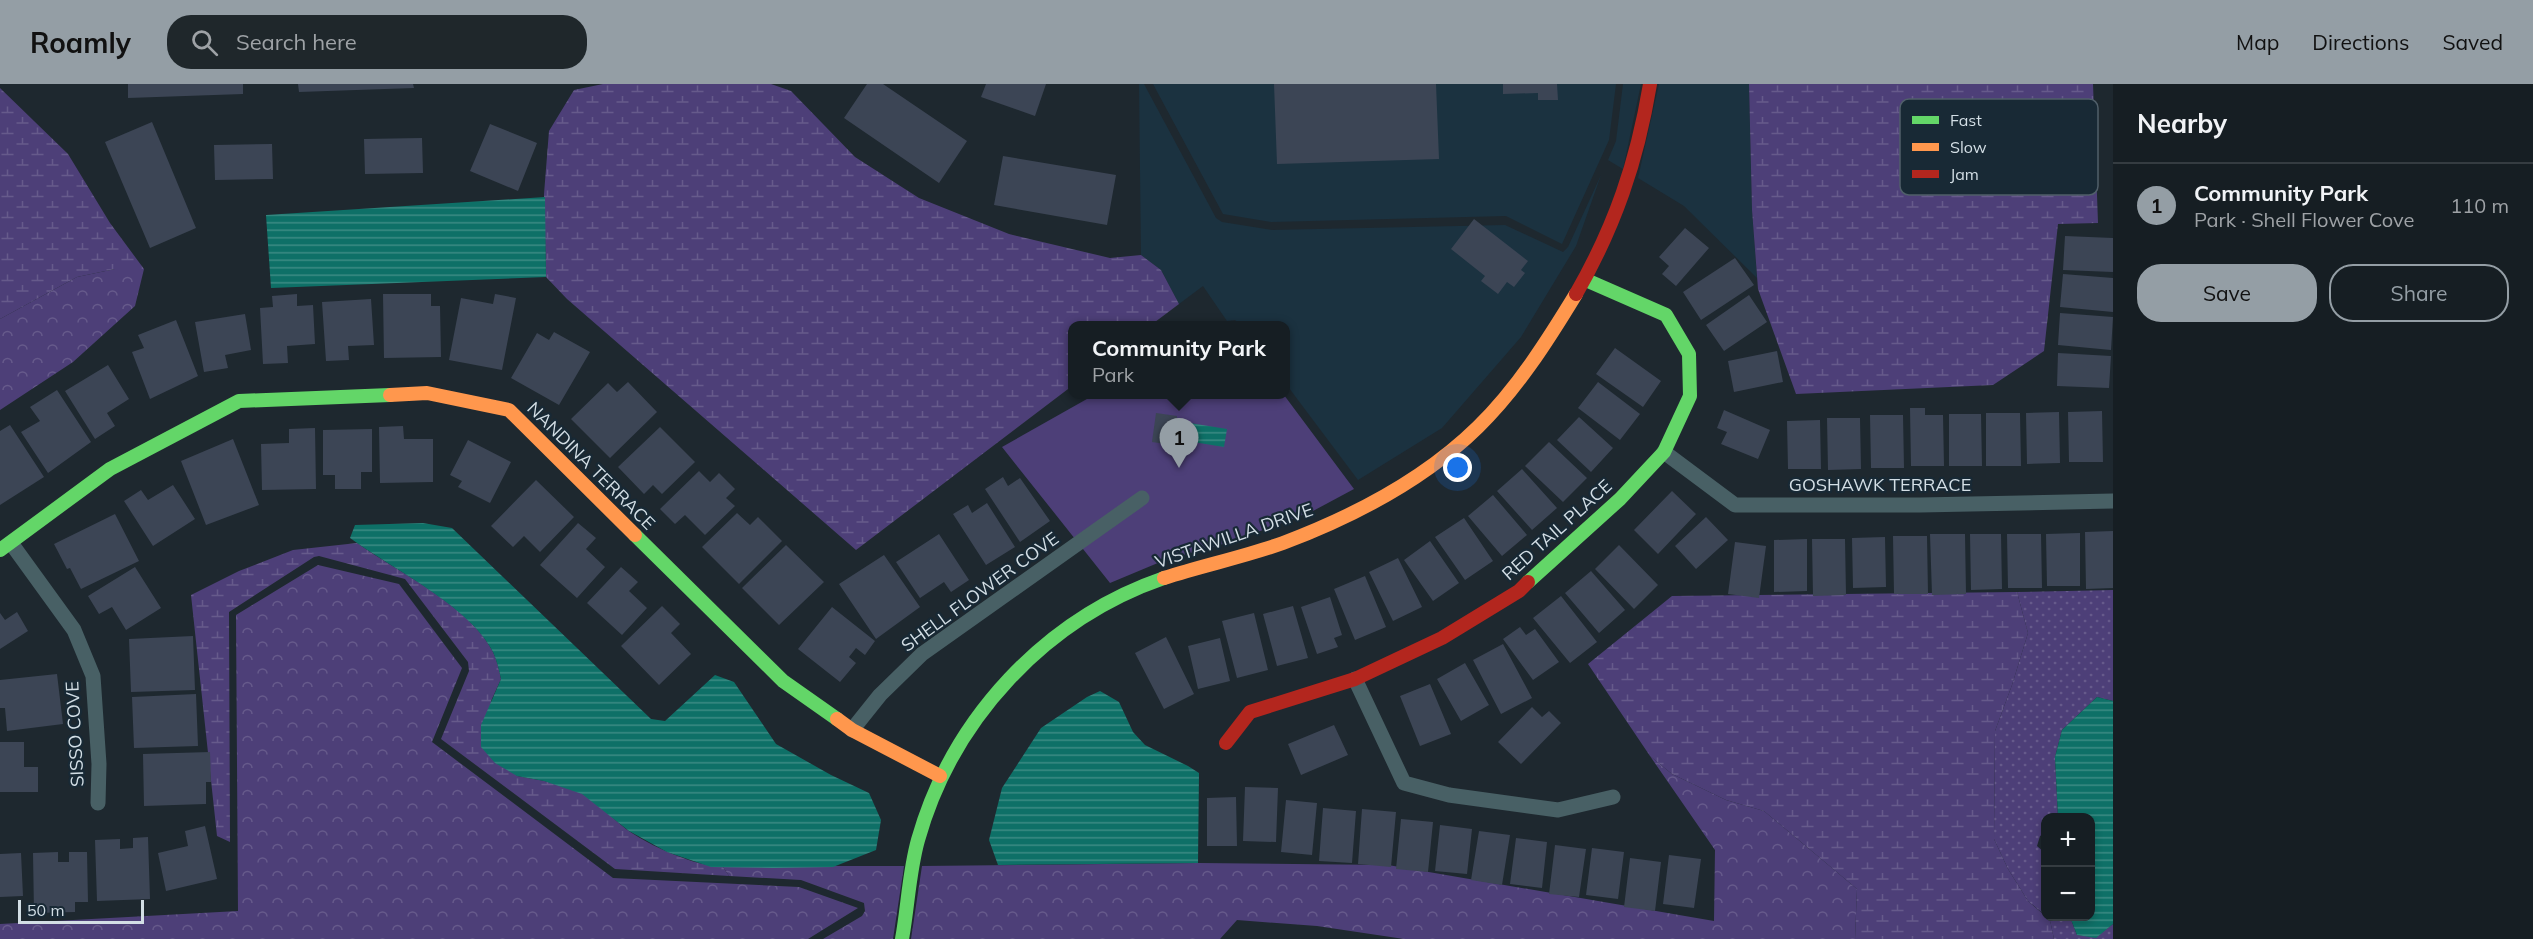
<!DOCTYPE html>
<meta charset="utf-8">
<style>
:root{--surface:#161e23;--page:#1f272b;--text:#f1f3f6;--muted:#9ea2a6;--line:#353c41;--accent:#949ea5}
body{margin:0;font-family:Mulish,sans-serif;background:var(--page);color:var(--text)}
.controls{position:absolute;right:18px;bottom:18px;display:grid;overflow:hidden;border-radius:12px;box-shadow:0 3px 9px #0003}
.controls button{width:54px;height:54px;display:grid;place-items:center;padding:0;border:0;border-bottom:2px solid var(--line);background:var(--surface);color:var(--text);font:30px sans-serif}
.scale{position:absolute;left:18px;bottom:15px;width:126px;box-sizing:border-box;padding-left:6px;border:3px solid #d3dee5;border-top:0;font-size:16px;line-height:21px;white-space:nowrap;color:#d3dee5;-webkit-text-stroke:4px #182935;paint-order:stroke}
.you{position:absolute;left:1458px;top:384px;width:21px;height:21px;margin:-15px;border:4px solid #fff;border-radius:50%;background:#1a73e8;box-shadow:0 0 0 9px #1a73e833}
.badge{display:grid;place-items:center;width:39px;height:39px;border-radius:50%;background:var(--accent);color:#111;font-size:20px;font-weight:700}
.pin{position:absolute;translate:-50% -50px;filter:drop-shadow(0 2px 3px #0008)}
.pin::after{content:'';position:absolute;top:32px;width:21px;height:18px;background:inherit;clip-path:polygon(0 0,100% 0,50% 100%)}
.popup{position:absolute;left:1068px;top:237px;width:222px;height:78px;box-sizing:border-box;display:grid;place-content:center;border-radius:12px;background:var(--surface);filter:drop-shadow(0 2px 4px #0005);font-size:20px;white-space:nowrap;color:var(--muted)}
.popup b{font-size:22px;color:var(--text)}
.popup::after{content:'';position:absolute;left:50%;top:100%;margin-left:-12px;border:12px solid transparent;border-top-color:var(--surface)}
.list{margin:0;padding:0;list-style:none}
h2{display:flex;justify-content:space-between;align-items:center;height:78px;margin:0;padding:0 24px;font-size:26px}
h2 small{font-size:20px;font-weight:400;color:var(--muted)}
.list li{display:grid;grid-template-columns:39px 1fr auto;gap:18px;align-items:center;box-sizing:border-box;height:84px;padding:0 24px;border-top:2px solid var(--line)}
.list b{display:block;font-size:22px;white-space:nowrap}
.list p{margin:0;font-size:20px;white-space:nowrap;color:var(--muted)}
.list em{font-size:20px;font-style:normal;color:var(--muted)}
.actions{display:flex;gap:12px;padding:18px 24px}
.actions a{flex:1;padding:14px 0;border:2px solid var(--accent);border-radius:24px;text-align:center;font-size:21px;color:var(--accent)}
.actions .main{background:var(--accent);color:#111}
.icon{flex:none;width:33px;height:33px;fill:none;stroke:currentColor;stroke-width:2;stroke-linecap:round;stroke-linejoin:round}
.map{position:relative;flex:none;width:2113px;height:855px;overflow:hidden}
header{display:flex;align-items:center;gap:36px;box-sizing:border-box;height:84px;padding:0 30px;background:var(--accent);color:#111}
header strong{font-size:28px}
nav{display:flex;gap:33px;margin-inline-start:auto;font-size:21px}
.search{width:420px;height:54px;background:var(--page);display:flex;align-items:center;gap:15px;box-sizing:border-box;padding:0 21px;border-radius:24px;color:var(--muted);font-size:22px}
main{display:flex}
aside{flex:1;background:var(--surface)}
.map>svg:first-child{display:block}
</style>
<header>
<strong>Roamly</strong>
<div class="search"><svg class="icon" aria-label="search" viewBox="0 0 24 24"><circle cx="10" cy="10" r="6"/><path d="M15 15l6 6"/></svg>Search here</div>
<nav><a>Map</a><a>Directions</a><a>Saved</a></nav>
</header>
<main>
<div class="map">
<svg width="2113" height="855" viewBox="0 0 2113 855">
<defs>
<pattern id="grass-dots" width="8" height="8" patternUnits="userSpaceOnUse" patternTransform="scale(1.5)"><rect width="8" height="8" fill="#4d3f78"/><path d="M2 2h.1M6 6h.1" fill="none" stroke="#665a8b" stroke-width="1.8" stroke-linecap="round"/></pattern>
<pattern id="forest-crowns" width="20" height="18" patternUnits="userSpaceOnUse" patternTransform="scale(1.5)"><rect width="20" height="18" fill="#4d3f78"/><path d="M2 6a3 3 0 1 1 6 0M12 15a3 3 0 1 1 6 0" fill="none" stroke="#665a8b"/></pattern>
<pattern id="wetland-marsh" width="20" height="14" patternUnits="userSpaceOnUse" patternTransform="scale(1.5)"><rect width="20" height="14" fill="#4d3f78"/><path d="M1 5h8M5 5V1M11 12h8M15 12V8" fill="none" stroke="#665a8b"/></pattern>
<pattern id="water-rules" width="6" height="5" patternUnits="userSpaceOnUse" patternTransform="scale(1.5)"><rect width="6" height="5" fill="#0e7067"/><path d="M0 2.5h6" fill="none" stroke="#3c8b84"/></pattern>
</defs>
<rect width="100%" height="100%" fill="#1e282f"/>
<!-- built -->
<path fill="#1b3240" d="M1139 0H1144L1216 134 1222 138 1272 146 1505 141 1563 168 1568 163 1601 91 1576 162 1521 253 1442 344 1358 396 1286 300V242L1241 241 1235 236 1227 237 1203 202 1179 220 1161 186 1141 171Z
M1153 0H1616L1609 56 1562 160 1506 132 1271 138 1223 130Z
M1623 0H1641L1623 85 1608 76 1616 57Z
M1659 0H1749L1752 126 1757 194 1684 122 1638 94Z"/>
<!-- grass -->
<path fill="url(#grass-dots)" d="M2113 506V617L2097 613 2062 646 2055 673 2058 733 2046 734 2045 749 2040 752 2037 762 2045 769 2046 832 2028 817 2008 785 1994 755 1995 647 2012 601 2028 549 2017 508Z
M2046 833H2070L2077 851 2096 853 2113 840V855H2054L2050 836Z"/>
<!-- forest -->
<path fill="url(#forest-crowns)" d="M115 185H144L135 222 73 278 0 326V235L77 193Z
M318 481 399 500 462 584 432 658 613 794 799 803 858 824 808 855H0V840L238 827 236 531Z
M1650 672 1672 690 1726 716 1764 727 1857 805 1855 855H1404L1317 842 1237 836 1220 855H911L922 782 1198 779 1388 781 1714 837 1715 766Z
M834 782H904L893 855H823L862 832 865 827 864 819 801 796 729 792 723 783Z"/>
<!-- wetland -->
<path fill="url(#wetland-marsh)" d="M603 0H771L791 7 855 73 919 114 1009 150 1110 174 1141 171 1161 186 1179 220 1151 241 1072 242V302L856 466 567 215 546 193 544 110 549 47 574 6Z
M1749 0H2093L2098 139 2058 140 2044 267 1993 301 1796 310 1758 205 1752 126Z
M0 4 68 70 110 139 144 185H115L77 193 0 235Z
M357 459C398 488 471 523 493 568 497 576 499 586 501 595L491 617 517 692C538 696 564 699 583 710 599 719 612 734 626 745 650 762 694 782 723 783L729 792 615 785 441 655 469 587 468 578 405 495 319 472 314 473 229 528 230 758 217 752 191 511 239 487 293 466Z
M2017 508 2028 549 2012 601 1995 647 1994 755 2008 785 2028 817 2050 836 2054 855H1855L1857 805 1764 727 1726 716 1672 690 1650 672 1588 580 1672 512Z"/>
<!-- park -->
<path fill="#4d3f78" d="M1094 311H1284L1354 405 1313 427 1234 457 1165 476 1110 499 1002 363Z"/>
<!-- water -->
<path fill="url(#water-rules)" d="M545 113 546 193 271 204 266 131Z
M1190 339 1227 345 1224 363 1187 357Z
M423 439 452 444 651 635 665 637 715 591 734 598 776 660 831 691 869 709 881 736 876 766 833 783 773 784 711 783 667 768 629 747 582 710 544 697 517 692 495 679 481 663V641L501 595C499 586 497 577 493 568 471 523 391 484 350 454L355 441Z
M1100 607 1119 618 1133 648 1145 661 1188 682 1199 689 1198 779 998 781 989 756 1002 704 1041 644 1087 613Z
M2097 613 2113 617V840L2096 854 2077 851 2070 833 2090 832V734L2058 733 2055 673 2062 646Z"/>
<!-- building -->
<path fill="#3c4555" d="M128 0H243V10L128 14Z
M298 0H413L414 4 299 8Z
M867 0H883L967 57 939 99 844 34Z
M986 0H1046L1035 32 981 13Z
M1274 0H1436L1439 75 1277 80Z
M1503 0H1557L1558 16H1538V9L1503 10Z
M152 38 196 144 150 164 105 58Z
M490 40 537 59 518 107 470 87Z
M422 54 423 89 365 90 364 55Z
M272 60 273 95 215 96 214 61Z
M1003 72 1116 91 1107 141 994 121Z
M1474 135 1528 177 1521 186 1525 189 1514 203 1507 198 1498 210 1481 197 1485 192 1451 165Z
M1685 144 1709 164 1676 202 1662 190 1669 182 1659 173Z
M2065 152 2113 154V188L2063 186Z
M1735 174 1754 201 1701 236 1683 208Z
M2063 190 2113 194V228L2060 223Z
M297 210V222L313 221 315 260 287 262 288 279 263 280 260 224 273 223 272 212Z
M383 210H431V222H440L441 273 384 274Z
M495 210 516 214 502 286 449 276 461 214 493 220Z
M1749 211 1767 238 1724 267 1706 241Z
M371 215 374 261 348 262 349 276 326 277 322 218Z
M2060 229 2113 233 2111 266 2058 261Z
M245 230 251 266 225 271 228 284 204 288 195 238Z
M176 236 198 292 150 315 132 268 144 264 138 251Z
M554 248 590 268 559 321 511 294 537 249 549 256Z
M1615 264 1661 297 1643 323 1596 290Z
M1777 267 1783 298 1734 308 1728 277Z
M2058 269 2111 272 2109 304 2057 302Z
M108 281 129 315 107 329 115 342 95 355 65 307Z
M628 298 657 328 610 374 571 335 608 299 617 308Z
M1598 298 1640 330 1620 356 1578 324Z
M57 306 91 358 48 389 21 348 40 337 30 323Z
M1910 324H1925V331H1943L1944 382H1911Z
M1724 326 1770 346 1758 375 1721 360 1727 348 1717 344Z
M2102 327 2103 378H2069L2068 328Z
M2059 328 2060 379 2027 380 2026 329Z
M1156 329 1177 332 1172 361 1152 358Z
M1986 329H2020L2021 382H1986Z
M1949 330H1981L1982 382H1949Z
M1870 331H1903L1904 384H1871Z
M1579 333 1613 364 1591 388 1557 356Z
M1827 334H1860L1861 385 1828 386Z
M1820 336 1821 385H1788L1787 337Z
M10 341 44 393 0 421V347Z
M403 342 404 355H433V398L380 399 379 343Z
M660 343 695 378 662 410 653 401 644 410 618 383Z
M315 344 316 405 262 406 261 360 289 359V345Z
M372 345V388H361V405H335V391H323V346Z
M233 355 259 421 206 441 181 377Z
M468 356 511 378 490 419 458 403 462 397 450 391Z
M1549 358 1587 394 1563 418 1525 382Z
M1522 385 1557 424 1532 446 1497 407Z
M699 387 710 398 719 389 735 405 726 414 735 422 705 451 685 431 675 440 660 425Z
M1003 393 1008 402 1020 394 1050 437 1020 458 985 405Z
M536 396 574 433 540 468 524 452 513 463 491 442Z
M173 401 195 435 153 462 124 417 141 406 148 416Z
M1672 407 1696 430 1658 470 1634 446Z
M1493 411 1527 451 1502 472 1468 432Z
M987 419 1015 463 986 481 953 430 968 421 972 429Z
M737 429 750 441 758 433 782 457 739 500 702 463Z
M115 430 139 477 81 505 70 484 67 485 54 460Z
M1706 433 1728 456 1696 485 1675 462Z
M1464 434 1493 477 1465 496 1435 453Z
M578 439 596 454 586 465 605 483 577 514 540 481Z
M2113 447V504L2086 505 2085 448Z
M2080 449V502H2047L2046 450Z
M939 450 969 496 951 508 944 498 920 514 896 478Z
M1930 450H1965L1966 510 1932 511Z
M1970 450H2001L2002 505 1971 506Z
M2007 450H2041L2042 504H2008Z
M1893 452H1927L1928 510H1894Z
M1885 453 1886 503 1853 504 1852 454Z
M1807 455V507L1774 508V456Z
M1812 455H1845L1846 511 1813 512Z
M1430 457 1459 499 1433 517 1404 476Z
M1735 458 1766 462 1759 514 1728 510Z
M786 461 824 498 779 541 742 504Z
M1619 461 1658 501 1634 525 1595 485Z
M884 471 920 523 876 555 839 500Z
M1398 474 1422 523 1393 537 1369 488Z
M135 483 161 524 126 546 112 523 99 530 88 512Z
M621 483 638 498 629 507 647 524 622 551 587 519Z
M1591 487 1625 526 1599 549 1565 509Z
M1365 492 1386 543 1355 556 1334 505Z
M1561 512 1597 558 1570 579 1533 534Z
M1330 513 1342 551 1334 554 1338 563 1317 570 1301 523Z
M662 522 680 540 671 549 691 570 659 601 621 562Z
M1293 522 1308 574 1277 582 1263 530Z
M832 523 875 557 865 571 856 564 849 573 856 579 840 598 798 565Z
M17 528 28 547 0 565V529L5 536Z
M1254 529 1268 586 1237 594 1222 537Z
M1520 543 1526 551 1535 545 1559 578 1533 596 1503 555Z
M193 552 195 606 131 608 129 555Z
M1166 553 1194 610 1164 625 1135 569Z
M1220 554 1230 597 1198 605 1188 562Z
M1503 560 1532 614 1501 630 1473 576Z
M1465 579 1489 621 1461 637 1437 595Z
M57 590 63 640 7 647 5 624H0V596Z
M1430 600 1451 650 1420 662 1400 612Z
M196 610 198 662 134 664 132 613Z
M1532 623 1542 633 1549 627 1561 639 1521 680 1498 658Z
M1334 641 1348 671 1301 691 1288 660Z
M0 658H24V683H38V708H0Z
M210 668 211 698H206V720L144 722 143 670Z
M1245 703 1278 704 1276 758 1243 757Z
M1236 713 1237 762H1207V714Z
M1286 716 1317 719 1312 771 1281 768Z
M1323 724 1356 727 1352 779 1319 777Z
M1362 725 1396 728 1391 783 1358 780Z
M1401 735 1433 738 1428 788 1396 785Z
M1440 741 1472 745 1467 790 1435 787Z
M205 742 217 795 166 807 158 769 188 762 185 747Z
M1479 747 1510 751 1502 801 1471 796Z
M148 753 150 815 97 817 95 756 120 755V765L133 764V754Z
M1516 754 1547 758 1542 804 1510 800Z
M1555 761 1586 765 1579 813 1549 810Z
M1592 764 1624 768 1618 815 1586 811Z
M58 768V778H69V768H87L88 818H75V828L34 829 33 769Z
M21 769 23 812 0 813V770Z
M1669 771 1701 775 1694 824 1663 820Z
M1630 774 1661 778 1655 827 1624 823Z"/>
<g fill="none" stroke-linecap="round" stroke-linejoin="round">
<!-- street -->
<path stroke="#486065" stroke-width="15" d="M1664 368 1735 421H1920L2113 417
M11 459 74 546 93 592 99 680 98 719
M1355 595 1404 699 1449 711 1558 726 1613 713
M852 646 880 611 922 570 1142 414"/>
<!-- fast -->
<path stroke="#63d668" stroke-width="14" d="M635 451 783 597 837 635
M0 466 110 385 239 317 390 311
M1528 498 1620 415 1664 368 1690 312 1689 270 1666 231 1586 196
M902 855C908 822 909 788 918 756 952 635 1045 535 1164 494"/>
<!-- slow -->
<path stroke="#ff974d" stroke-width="14" d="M390 311 427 309 509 326 635 451
M1164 494C1204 481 1244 473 1283 459 1352 433 1425 395 1478 343 1517 305 1548 256 1576 210
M837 635 852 646 940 692"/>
<!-- jam -->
<path stroke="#b3261e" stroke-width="14" d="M1576 210C1615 142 1637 78 1650 0
M1226 659 1250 628 1355 595 1442 554 1519 507 1528 498"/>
</g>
<g text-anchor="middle" stroke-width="4.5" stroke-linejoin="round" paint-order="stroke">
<!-- street labels -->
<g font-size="18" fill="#d3dee5" stroke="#182935">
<text transform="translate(591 382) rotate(45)" y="6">NANDINA TERRACE</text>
<text x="1880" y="407">GOSHAWK TERRACE</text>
<text transform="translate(1557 446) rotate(-42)" y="6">RED TAIL PLACE</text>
<text transform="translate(1234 452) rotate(-19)" y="6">VISTAWILLA DRIVE</text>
<text transform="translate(980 508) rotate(-36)" y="6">SHELL FLOWER COVE</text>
<text transform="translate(75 650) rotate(-93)" y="6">SISSO COVE</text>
</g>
</g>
<!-- legend -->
<rect x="1900" y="15" width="198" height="96" rx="9" fill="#182935" stroke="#505f6a" stroke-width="1.5"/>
<rect x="1912" y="32" width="27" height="8" fill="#63d668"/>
<rect x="1912" y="59" width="27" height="8" fill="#ff974d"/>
<rect x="1912" y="86" width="27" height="8" fill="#b3261e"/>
<g font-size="16" fill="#d3dee5">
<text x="1950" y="42">Fast</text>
<text x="1950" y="69">Slow</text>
<text x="1950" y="96">Jam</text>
</g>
</svg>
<div class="controls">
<button>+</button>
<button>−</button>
</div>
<div class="scale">50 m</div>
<div class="you"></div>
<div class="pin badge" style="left:1179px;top:384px">1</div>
<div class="popup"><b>Community Park</b>Park</div>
</div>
<aside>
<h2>Nearby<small></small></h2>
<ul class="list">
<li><span class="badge">1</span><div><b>Community Park</b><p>Park · Shell Flower Cove</p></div><em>110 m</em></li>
</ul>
<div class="actions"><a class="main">Save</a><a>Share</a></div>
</aside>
</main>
